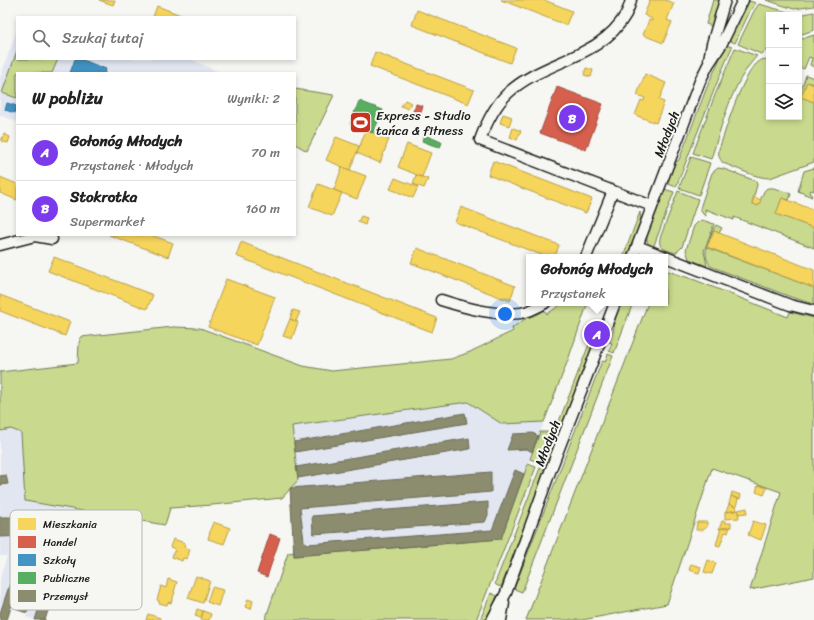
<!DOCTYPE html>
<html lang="pl">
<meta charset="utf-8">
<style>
:root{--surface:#fff;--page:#f2f2f2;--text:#222;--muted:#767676;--line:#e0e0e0;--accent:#7c3aed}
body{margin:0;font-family:Sriracha,sans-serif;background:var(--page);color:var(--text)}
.controls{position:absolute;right:12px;top:12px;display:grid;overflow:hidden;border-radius:0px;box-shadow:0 2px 6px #0003}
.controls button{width:36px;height:36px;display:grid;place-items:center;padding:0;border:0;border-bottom:1px solid var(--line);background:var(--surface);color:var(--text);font:20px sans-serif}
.you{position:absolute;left:505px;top:314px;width:14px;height:14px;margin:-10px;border:3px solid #fff;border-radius:50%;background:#1a73e8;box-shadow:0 0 0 6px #1a73e833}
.badge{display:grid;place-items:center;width:26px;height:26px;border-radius:50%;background:var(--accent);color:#fff;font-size:13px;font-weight:700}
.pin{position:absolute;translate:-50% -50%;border:2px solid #fff;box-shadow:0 1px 4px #0006}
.popup{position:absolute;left:526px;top:254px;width:142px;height:52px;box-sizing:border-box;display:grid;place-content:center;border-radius:0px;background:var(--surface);filter:drop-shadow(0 1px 3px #0005);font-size:13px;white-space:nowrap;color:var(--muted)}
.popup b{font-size:15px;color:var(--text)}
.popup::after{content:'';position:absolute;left:50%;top:100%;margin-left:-8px;border:8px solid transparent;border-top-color:var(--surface)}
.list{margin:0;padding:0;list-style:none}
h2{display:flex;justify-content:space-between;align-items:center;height:52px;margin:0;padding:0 16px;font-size:17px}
h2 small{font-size:13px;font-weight:400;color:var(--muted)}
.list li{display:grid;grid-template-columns:26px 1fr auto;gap:12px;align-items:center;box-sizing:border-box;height:56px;padding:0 16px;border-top:1px solid var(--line)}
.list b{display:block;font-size:15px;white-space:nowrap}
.list p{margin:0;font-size:13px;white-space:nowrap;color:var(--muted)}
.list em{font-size:13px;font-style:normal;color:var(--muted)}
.icon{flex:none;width:22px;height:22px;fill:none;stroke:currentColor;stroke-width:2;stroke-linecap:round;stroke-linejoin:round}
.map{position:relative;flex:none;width:814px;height:620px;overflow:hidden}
.search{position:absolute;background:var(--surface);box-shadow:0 2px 6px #0003;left:16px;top:16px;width:280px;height:44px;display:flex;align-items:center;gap:10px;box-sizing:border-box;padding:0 14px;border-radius:0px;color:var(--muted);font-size:15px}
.panel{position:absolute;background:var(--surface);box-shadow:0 2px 6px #0003;left:16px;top:72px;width:280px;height:164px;border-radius:0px}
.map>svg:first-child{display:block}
</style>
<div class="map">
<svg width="814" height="620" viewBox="0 0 814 620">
<rect width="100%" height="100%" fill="#f6f6f2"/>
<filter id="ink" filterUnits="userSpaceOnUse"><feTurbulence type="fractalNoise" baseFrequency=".025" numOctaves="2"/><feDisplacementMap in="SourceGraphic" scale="8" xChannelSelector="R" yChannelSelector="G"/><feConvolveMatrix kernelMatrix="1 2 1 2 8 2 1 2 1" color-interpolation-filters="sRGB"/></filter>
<g filter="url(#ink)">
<!-- built -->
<path fill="#e1e6f1" d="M17 29V59H190L221 73H17V122L0 115V78Z
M468 402 502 424 544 422 501 539 294 556 290 488 298 480 295 452 291 426Z
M11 429 21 433 25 500 80 511 45 620H35L26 617 27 613 11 608 7 620H0V579L7 556H0V431Z"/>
<!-- green -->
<path fill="#c9da8e" stroke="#727b55" d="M713 0H720L712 26 706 24Z
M766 0H814V6L794 9Z
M749 1 756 3 750 11 735 43 728 40Z
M759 4 798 15H769V49L761 54 738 44 754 11Z
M814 12V30L799 35V15Z
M814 35V67L810 65 812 58 809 57 804 69 799 67V40Z
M726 45 732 47 720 75 676 187 666 183 673 164 679 160 707 87Z
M735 48 757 56C732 82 722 125 711 159L693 153 715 95Z
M17 51V59H58L52 73H17V98L2 93Z
M764 59 769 61V117H799V97L806 75 814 78 813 84 807 82 801 97 814 102V162L770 178C755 178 737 168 723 163 719 158 718 155 719 149 726 131 744 64 764 59Z
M295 89 334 95 307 151 295 144Z
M691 157 710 163 699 195 679 188Z
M718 168 724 169 756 181 757 185 752 203 758 206C760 202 763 191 766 189 771 185 785 192 791 194L789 200 782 198 776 214 814 228V248L734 217V220L705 209 706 216 703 214 700 209 702 202 711 176 712 173Z
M814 168V191L811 190 810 191 812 197 798 191 804 171Z
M664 189 674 192 653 248C648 245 646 241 647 235Z
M678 191 698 199 682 247 678 251 675 253C665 249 658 250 660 238Z
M640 212C643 226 632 244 628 257H623Z
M702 220 714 224 704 251 707 266 689 259 686 250 694 226 698 222Z
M716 225 722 228 719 233 714 231 708 248 814 288V304L791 297 710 266C708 262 706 258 706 254 705 247 712 231 716 225Z
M665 270 695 280 788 317 790 312 814 318V577L750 590 781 492 712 468 667 604 582 620H526L648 303H665Z
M563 303H587V305L568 360 544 422 502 424 468 402 292 426 298 480 282 498 212 505 170 508 165 525 25 501 21 433 11 429 0 431V372L78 363 79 343 81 337 173 327 200 328 303 366 332 371 451 359 470 352 513 331 512 328 531 315 544 310 547 314Z
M620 303H633L614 353 609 351 612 343 609 342 613 332 616 315Z
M593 334 595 335 592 343 594 344 564 422 558 424Z
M608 354 613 356 522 592 514 589 602 361 605 362Z
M540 432H550L538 462 530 459Z
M554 432 558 438 547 465 542 463Z
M528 464 536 467 476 620H265L288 553 294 552V556L500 539Z
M540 468 546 470 501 587 496 585 495 583Z
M491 593 497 596 487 620H480Z"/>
<!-- homes -->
<path fill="#f6d55c" stroke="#b59e49" d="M99 0H115L113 5Z
M501 0H544L572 11 566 25Z
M650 0H665L674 3 667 20 672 22 663 43 643 35 649 20 652 21V19L644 15Z
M157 6 186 17H153Z
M417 10 516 48 510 63 412 25Z
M375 52 474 90 468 104 370 66Z
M586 68 593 70 591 77 584 75Z
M645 74 666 83 659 100 664 102 656 123 635 115 641 100 644 101 645 98 637 95Z
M807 82 814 85V102L801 97Z
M405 100 411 103 408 109 401 106Z
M503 114 512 117 509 126 500 123Z
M513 128 521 131 517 140 510 137Z
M366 130 389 139 380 163 357 153Z
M4 134 10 137 8 143 1 141Z
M336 137 359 146 350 170 326 160Z
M407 144 431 153 422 177 398 167Z
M493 161 592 199 586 213 488 175Z
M342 167 366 176 357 199 334 190Z
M416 175 428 179 424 188 413 184Z
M0 177 17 184V200L0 193Z
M395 178 418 187 413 198 390 189Z
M318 184 342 193 332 216 309 207Z
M754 197 761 200 758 206 752 203Z
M782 198 814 210V228L776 214Z
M461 207 559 245 555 257H547L455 222Z
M361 216 367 218 365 225 358 222Z
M714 231 814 270V288L707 247Z
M109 235H151L173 243 168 257Z
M241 242 437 318 432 332 236 256Z
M417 248 515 286 510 301 411 263Z
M54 257 153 295 147 309 48 271Z
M226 279 275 297 257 345 208 327Z
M0 295 70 322 65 336 0 311Z
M293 310 300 312 296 321 290 319Z
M290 319 298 322 292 339 283 336Z
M758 485 767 488 764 495 756 492Z
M732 492 741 495 740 499 731 496Z
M731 496 738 499 736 507 729 504Z
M729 504 736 507 735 511 726 512Z
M747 508V513L738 514V510Z
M738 510 739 518 725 519V512Z
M722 521H725V523H731V527L719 529Z
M753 521 766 525 761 540 748 535Z
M213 522 230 528 224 544 208 539 210 532V529L211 528Z
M697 522H707V527L703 530H696Z
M730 527 728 533 725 532 720 546 716 545 721 528Z
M173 539 185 543 184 547 190 549 187 559 183 558 182 561 172 557 174 551 175 552V549L170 547Z
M708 560 716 563 712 574 704 572Z
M691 564 701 567 699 573 689 570Z
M196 576 210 581 203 603 188 598Z
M168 579 177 582 174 592H175L171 603 168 602 167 605 159 603V601L157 600 161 586 166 588Z
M212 587 223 590 218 606 207 602Z
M248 599 253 601 251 609 245 607Z
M197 609 203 611 201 618 195 616Z
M203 611 211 614 209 620H201Z
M148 614 160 618V620H146Z"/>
<!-- shops -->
<path fill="#d6604d" stroke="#9e4c3e" d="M557 87 603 104 586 150 540 133Z
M416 104 423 106 420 114 413 111Z
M270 534 280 538 267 577 257 573Z"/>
<!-- schools -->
<path fill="#4393c3" stroke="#376f91" d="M75 59H80L106 69 105 73H70Z
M7 103 17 106 15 113 5 110Z"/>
<!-- public -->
<path fill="#5aae61" stroke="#47824c" d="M359 101 383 110 373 133 350 124Z
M424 135 442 142 440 148 422 141Z"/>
<!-- industry -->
<path fill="#8c8c6e" stroke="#6a6a55" d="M465 413 467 423 295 452 294 442Z
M533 433 538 436 532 452 527 449 507 450 513 434Z
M469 438 470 449 298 478 296 467Z
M515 470 524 474 501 539 294 556 290 488 491 472V492L300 508 304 541 307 544 492 530Z
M6 475 8 484 0 485V476Z
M488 502V515L485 522 313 534 312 516Z
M50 514 60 517 27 613 18 610Z
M68 515 78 518 45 620H35Z
M0 517H29V536L0 537Z
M20 554 27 556 7 620H0V613Z"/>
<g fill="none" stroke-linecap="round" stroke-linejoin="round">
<defs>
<path id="minor" d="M631 0C630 5 628 10 626 14 601 59 543 60 508 93 495 105 486 124 480 140L652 206
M709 59 712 44 725 0
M0 245 35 236 52 239
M637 246 790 305 814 311
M586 257 613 191
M633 257 700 81 708 65 721 45 743 0
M441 300C466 308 495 316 521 313 529 312 538 307 545 303
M492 620 506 593 551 469 615 303
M501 620 504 603"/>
</defs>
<!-- minor casing -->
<use href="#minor" stroke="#1c1c1c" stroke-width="13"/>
<!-- minor -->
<use href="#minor" stroke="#f6f6f2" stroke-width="10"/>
</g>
</g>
<!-- icons -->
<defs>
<symbol id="stadium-square" viewBox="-11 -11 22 22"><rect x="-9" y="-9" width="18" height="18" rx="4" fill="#c8321e" stroke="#f6f6f2"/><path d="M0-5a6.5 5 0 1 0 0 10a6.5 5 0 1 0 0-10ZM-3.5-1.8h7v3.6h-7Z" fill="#fff"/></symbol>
</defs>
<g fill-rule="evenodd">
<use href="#stadium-square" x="348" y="110" width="25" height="25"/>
</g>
<g text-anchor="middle" stroke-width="4" stroke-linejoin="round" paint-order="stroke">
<!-- poi labels -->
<g font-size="13" fill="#1c1c1c" stroke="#f6f6f2" text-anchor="start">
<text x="376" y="120">Express - Studio<tspan x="376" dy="15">tańca &amp; fitness</tspan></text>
</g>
<!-- street labels -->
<g font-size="13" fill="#1c1c1c" stroke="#f6f6f2">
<text transform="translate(666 134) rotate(-69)" y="5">Młodych</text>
<text transform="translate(547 443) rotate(-69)" y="5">Młodych</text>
</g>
</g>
<!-- legend -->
<rect x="10" y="510" width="132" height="100" rx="6" fill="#f6f6f2" stroke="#b5b5b2" stroke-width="1"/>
<rect x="18" y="518" width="18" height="12" fill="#f6d55c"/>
<rect x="18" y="536" width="18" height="12" fill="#d6604d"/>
<rect x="18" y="554" width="18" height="12" fill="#4393c3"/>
<rect x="18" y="572" width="18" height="12" fill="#5aae61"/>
<rect x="18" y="590" width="18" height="12" fill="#8c8c6e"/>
<g font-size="11" fill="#1c1c1c">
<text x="43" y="528">Mieszkania</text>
<text x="43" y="546">Handel</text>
<text x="43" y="564">Szkoły</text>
<text x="43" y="582">Publiczne</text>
<text x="43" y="600">Przemysł</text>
</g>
</svg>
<div class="controls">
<button>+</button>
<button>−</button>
<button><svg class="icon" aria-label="layers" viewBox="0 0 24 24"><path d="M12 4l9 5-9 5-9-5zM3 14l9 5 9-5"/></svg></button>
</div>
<div class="you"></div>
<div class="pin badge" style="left:597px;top:334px">A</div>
<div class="popup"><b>Gołonóg Młodych</b>Przystanek</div>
<div class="pin badge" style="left:572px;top:118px">B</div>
<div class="search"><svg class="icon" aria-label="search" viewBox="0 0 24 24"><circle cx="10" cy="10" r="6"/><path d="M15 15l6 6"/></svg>Szukaj tutaj</div>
<section class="panel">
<h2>W pobliżu<small>Wyniki: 2</small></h2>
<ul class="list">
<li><span class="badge">A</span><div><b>Gołonóg Młodych</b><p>Przystanek · Młodych</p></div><em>70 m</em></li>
<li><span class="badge">B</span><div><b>Stokrotka</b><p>Supermarket</p></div><em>160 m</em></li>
</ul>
</section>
</div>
